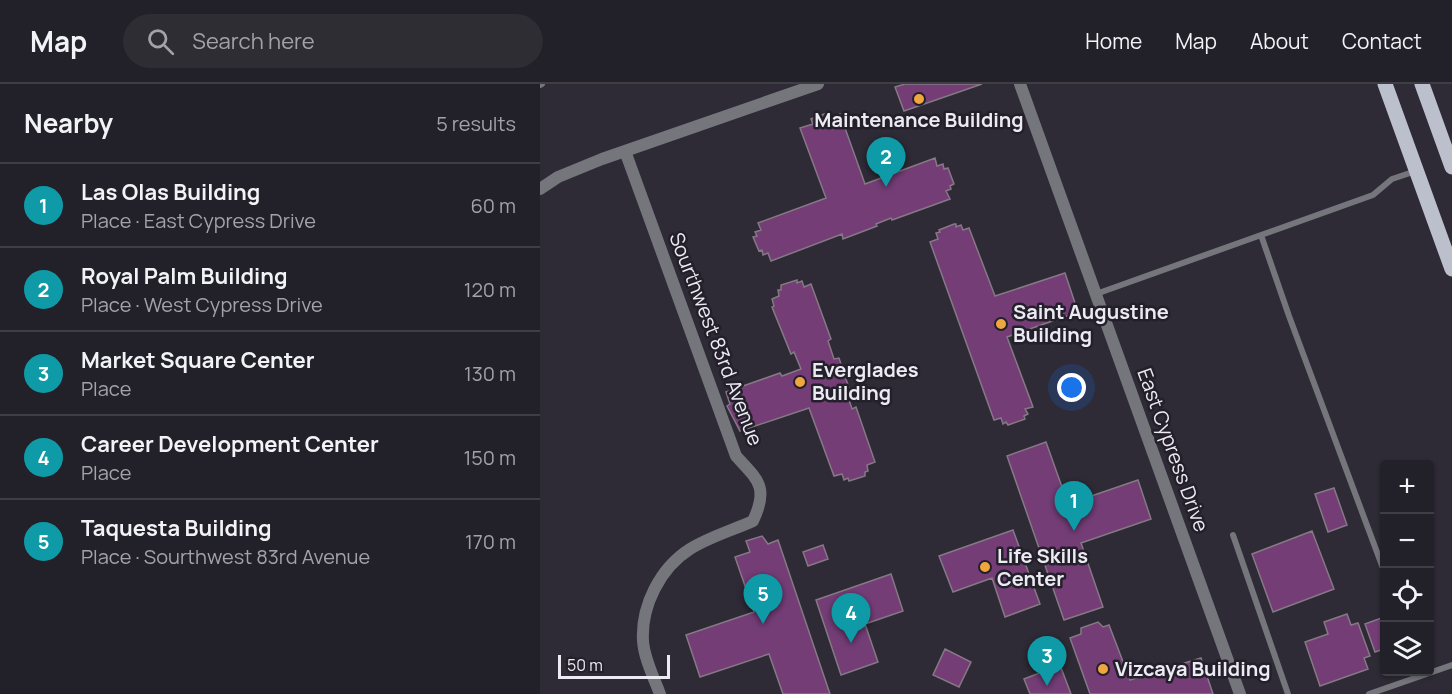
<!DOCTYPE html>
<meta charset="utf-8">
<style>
:root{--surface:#222028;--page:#2e2d34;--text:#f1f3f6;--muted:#a2a3a8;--line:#3f3e45;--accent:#f0a63f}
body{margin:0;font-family:Manrope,sans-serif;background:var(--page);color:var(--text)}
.controls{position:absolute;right:18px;bottom:18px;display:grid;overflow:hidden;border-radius:6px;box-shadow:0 2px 4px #0004}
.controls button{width:54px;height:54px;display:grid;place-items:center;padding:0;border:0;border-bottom:2px solid var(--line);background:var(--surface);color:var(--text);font:30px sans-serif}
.scale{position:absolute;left:18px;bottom:15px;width:112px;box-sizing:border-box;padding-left:6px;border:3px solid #eceaf2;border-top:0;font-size:16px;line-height:21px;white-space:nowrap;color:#eceaf2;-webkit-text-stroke:4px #24202b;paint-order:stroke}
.you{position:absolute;left:532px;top:304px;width:21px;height:21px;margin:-15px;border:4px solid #fff;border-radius:50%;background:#1a73e8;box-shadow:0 0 0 9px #1a73e833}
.badge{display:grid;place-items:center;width:39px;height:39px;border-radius:50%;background:var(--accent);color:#fff;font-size:20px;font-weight:700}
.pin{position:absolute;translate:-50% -50px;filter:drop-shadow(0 2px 3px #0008)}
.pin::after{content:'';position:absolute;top:32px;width:21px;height:18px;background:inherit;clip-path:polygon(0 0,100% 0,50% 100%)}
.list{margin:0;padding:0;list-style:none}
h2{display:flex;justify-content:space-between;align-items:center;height:78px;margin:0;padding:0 24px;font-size:26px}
h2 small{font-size:20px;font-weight:400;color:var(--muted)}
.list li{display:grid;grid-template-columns:39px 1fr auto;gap:18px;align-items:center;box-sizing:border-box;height:84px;padding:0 24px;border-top:2px solid var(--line)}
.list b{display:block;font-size:22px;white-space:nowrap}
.list p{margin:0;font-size:20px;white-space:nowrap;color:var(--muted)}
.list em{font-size:20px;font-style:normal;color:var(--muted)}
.icon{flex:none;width:33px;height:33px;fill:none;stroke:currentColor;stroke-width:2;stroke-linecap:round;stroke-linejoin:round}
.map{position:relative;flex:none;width:912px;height:610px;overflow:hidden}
header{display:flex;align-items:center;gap:36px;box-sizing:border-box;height:84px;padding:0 30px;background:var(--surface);border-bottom:2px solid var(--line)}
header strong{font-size:28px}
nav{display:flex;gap:33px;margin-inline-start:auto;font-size:21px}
.search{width:420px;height:54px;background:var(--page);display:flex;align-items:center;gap:15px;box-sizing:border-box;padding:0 21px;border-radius:33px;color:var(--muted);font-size:22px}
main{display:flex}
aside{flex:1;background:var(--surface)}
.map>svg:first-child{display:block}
</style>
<header>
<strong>Map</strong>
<div class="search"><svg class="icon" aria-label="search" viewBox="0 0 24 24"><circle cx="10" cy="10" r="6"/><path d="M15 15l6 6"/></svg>Search here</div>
<nav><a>Home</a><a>Map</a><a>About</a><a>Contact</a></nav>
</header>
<main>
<aside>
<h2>Nearby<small>5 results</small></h2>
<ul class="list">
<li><span class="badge" style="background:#0f9aa8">1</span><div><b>Las Olas Building</b><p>Place · East Cypress Drive</p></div><em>60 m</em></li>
<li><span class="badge" style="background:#0f9aa8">2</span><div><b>Royal Palm Building</b><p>Place · West Cypress Drive</p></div><em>120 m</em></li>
<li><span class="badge" style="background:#0f9aa8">3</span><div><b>Market Square Center</b><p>Place</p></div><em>130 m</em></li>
<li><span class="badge" style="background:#0f9aa8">4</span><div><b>Career Development Center</b><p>Place</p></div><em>150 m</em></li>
<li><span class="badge" style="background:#0f9aa8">5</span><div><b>Taquesta Building</b><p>Place · Sourthwest 83rd Avenue</p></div><em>170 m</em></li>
</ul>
</aside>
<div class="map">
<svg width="912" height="610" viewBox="0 0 912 610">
<rect width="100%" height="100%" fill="#2e2a36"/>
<!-- building -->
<path fill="#743d76" stroke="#847984" stroke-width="1.5" d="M365 0H442L364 27 355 3Z
M287 29 289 35 300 30 325 100 395 74 397 82 403 80 404 85 408 84 414 100 410 102 411 105 406 107 410 115 352 136 351 134 336 140 337 142 303 155 302 150 231 177 228 169 223 171 222 166 219 167 213 153 217 152 215 148 221 146 218 139 286 114 260 44 273 40 271 35Z
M414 140H416V143L421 141 423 146 429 144 455 212 525 189 538 228 467 253 493 323 485 325 488 330 484 332 485 335 468 341 466 338 463 340 461 334 454 336 390 158 398 155 396 149 400 148 399 146Z
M257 196V199L262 197 264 203 271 200 291 255 288 257 294 275 299 274 309 304 306 306 312 325 316 323 335 378 327 381 328 387 325 388V392L309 397 308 394 304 396 302 390 294 392 269 324 200 347 187 322 190 320 186 308 240 289 242 292 261 285 254 268 251 270 232 223 234 222 232 215 239 212 238 206H241V201Z
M506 358 528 420 598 396 611 435 541 459 563 523 524 536 467 372Z
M794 404 807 441 788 448 775 410Z
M473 446 500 520 465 533 452 494 413 508 399 472Z
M772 447 794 505 733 528 712 470Z
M222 452 228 460 238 456 290 610H243L229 570 160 593 146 551 214 528 195 473 210 468 206 457Z
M283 461 288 475 268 482 263 468Z
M351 490 363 527 325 540 338 578 301 591 276 516Z
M807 530 811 541 818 539 830 572 824 574 828 585 780 602 765 558 788 550 784 538Z
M844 533V565L835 568 825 540Z
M558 538 563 543 569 541 590 596 661 574 673 610H550L530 554 541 550V544Z
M405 565 431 578 419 603 393 591Z
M520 581 531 610H490L484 595Z"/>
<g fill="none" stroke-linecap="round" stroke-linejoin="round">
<!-- service -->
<path stroke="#74767c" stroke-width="6" d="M0 1 2 0
M721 151 749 232 844 487
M556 210 833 111 852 95 876 87
M693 451 748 610
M829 610 912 581"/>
<!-- minor -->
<path stroke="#74767c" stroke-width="12" d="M480 0 700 610
M85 67 196 372C218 396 229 403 213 437 193 446 169 453 150 465 120 484 101 522 103 557 104 574 114 594 120 610
M0 105 18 93 62 75 278 0"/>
<!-- primary -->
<path stroke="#bcc0cc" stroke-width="15" d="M845 0 912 185
M882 0 912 83"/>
</g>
<!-- markers -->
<g fill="#f0a63f" stroke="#24202b" stroke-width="2">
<circle cx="379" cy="15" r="6"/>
<circle cx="461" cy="240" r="6"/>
<circle cx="260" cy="298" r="6"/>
<circle cx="445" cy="483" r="6"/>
<circle cx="563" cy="585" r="6"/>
</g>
<g text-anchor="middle" stroke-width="5" stroke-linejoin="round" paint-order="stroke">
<!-- poi labels -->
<g font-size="20" font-weight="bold" fill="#eceaf2" stroke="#24202b" text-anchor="start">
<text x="379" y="43" text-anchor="middle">Maintenance Building</text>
<text x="473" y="235">Saint Augustine<tspan x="473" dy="23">Building</tspan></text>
<text x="272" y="293">Everglades<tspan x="272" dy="23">Building</tspan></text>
<text x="457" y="479">Life Skills<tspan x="457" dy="23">Center</tspan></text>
<text x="575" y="592">Vizcaya Building</text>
</g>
<!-- street labels -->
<g font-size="20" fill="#eceaf2" stroke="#24202b">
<text transform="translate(176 255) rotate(69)" y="7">Sourthwest 83rd Avenue</text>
<text transform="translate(633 366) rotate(70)" y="7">East Cypress Drive</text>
</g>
</g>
</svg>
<div class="controls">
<button>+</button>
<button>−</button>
<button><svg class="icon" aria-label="locate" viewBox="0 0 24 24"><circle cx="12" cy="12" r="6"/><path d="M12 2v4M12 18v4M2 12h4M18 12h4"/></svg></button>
<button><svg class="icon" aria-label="layers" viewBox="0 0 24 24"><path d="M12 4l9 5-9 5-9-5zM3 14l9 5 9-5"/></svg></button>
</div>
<div class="scale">50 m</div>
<div class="you"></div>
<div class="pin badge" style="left:534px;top:447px;background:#0f9aa8">1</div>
<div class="pin badge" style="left:346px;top:103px;background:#0f9aa8">2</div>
<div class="pin badge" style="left:507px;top:602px;background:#0f9aa8">3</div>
<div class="pin badge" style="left:311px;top:559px;background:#0f9aa8">4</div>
<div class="pin badge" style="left:223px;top:540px;background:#0f9aa8">5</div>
</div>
</main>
